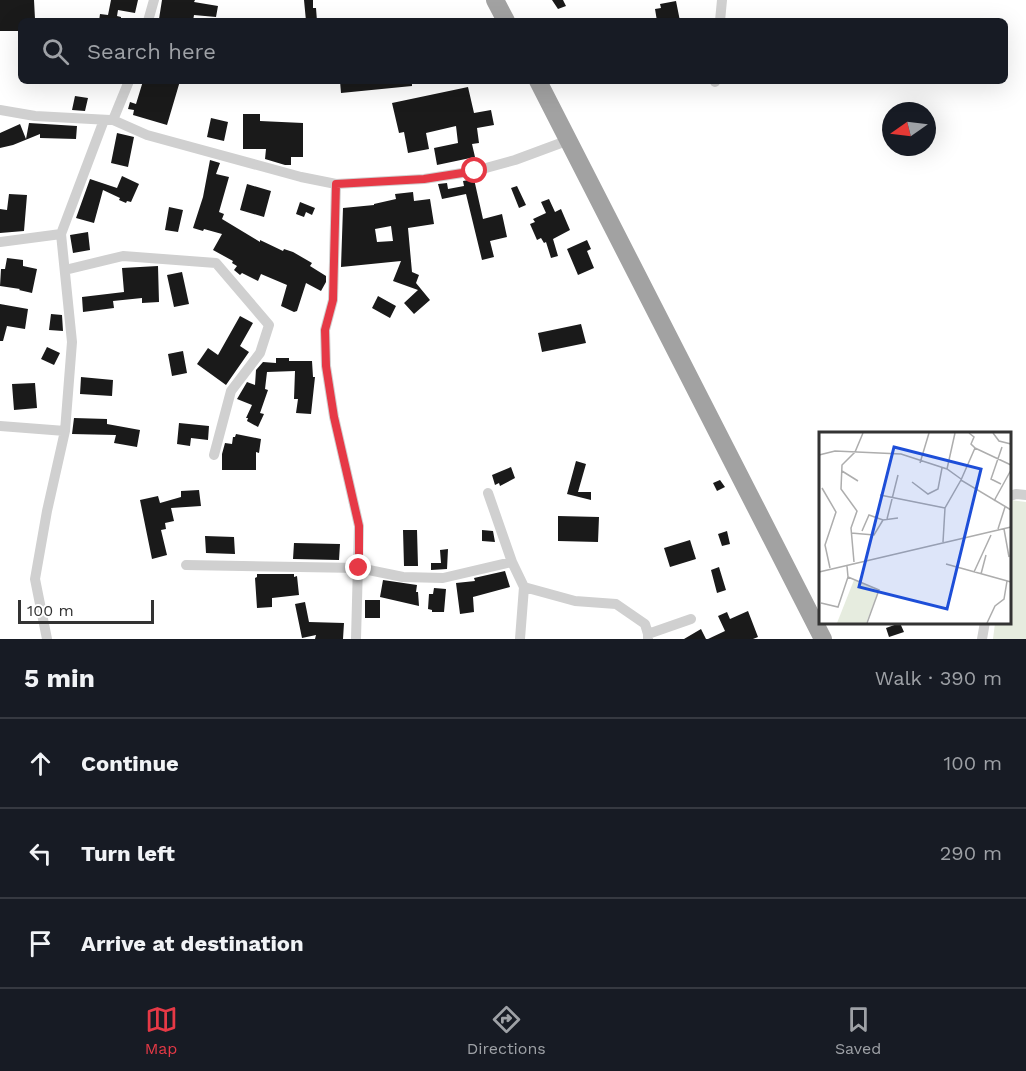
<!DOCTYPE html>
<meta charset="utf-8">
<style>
:root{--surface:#171b24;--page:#20242c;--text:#f1f3f6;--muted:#9ea1a6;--line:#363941;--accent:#e63946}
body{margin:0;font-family:"Work Sans",sans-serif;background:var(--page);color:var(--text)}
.compass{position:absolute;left:882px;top:102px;width:54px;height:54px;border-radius:50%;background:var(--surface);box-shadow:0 6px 24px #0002;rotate:256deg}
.scale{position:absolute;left:18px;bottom:15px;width:136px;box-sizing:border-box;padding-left:6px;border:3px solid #333;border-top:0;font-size:16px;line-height:21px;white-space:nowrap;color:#333;-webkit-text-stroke:4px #fff;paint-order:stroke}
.stop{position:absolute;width:18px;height:18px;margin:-14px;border:4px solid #e63946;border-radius:50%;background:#fff}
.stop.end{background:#e63946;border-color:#fff;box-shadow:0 2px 6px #0008}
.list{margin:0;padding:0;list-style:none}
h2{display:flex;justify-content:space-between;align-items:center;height:78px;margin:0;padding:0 24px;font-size:26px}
h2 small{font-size:20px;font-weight:400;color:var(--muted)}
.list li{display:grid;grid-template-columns:39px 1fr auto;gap:18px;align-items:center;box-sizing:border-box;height:90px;padding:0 24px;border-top:2px solid var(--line)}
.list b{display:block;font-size:22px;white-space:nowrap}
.list em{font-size:20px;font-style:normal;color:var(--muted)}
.icon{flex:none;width:33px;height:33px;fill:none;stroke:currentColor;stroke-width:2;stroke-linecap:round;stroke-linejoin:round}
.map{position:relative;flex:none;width:1026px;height:639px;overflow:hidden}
.search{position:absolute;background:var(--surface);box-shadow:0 6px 24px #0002;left:18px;right:18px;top:18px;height:66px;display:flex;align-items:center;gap:15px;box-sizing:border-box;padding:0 21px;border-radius:9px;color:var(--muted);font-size:22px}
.sheet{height:348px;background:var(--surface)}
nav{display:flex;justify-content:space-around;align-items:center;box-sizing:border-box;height:84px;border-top:2px solid var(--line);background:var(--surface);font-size:16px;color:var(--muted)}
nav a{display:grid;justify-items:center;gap:3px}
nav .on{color:var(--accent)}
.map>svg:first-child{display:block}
</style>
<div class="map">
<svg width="1026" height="639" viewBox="0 0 1026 639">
<rect width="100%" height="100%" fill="#fff"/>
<!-- green -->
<path fill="#e6ecdf" d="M1010 500 1026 502V639H993L995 623 1010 622Z"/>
<!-- building -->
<path fill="#1a1a1a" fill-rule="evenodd" d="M0 0H34L35 19 33 21H21V31H0Z
M111 0H138L135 13 118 10 117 16 121 17V21H99L100 14 108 15Z
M162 0H195L194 2 218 6 216 17 194 15 193 21 159 19Z
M304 0H313V8H316L317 21H306Z
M552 0H563L566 6 558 9Z
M676 1 680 21H657L655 9 661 8 660 4Z
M143 81H180L167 125 133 115 134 110 128 109 130 102 136 104Z
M340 81H412V86L341 93Z
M468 87 474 113 491 110 494 125 477 128 479 143 472 144 475 157 437 165 434 148 458 143 456 126 426 133 429 149 408 153 404 132 399 133 392 103Z
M75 96 88 98 85 111 72 110Z
M243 114H260V121L303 123V157H291V165H285L265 159 266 149H243Z
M211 118 228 122 224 141 207 137Z
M29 123 77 126 76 139 40 138V134L13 145 0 148V133L20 124 26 139Z
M117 133 134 137 128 167 111 163Z
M210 160 220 163 216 174 229 177 219 212 224 214 222 219 260 242V240L283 251 284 249 293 252 312 263 310 266 326 276V282L321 291 306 283 297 311 294 312 281 306 287 285 261 274 258 281 242 273 240 275 234 270 237 266 232 263 233 261 213 250 222 234 204 229 203 231 193 228 203 197Z
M122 176 139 184 131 202 127 201 126 203 119 200 120 198 103 190 94 223 76 218 90 179 117 188Z
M474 179 483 219 502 214 507 237 490 241 494 257 482 260 466 194 442 199 438 184 447 183 448 189 464 186 463 181Z
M247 184 271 191 264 217 240 210Z
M517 186 526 205 519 208 511 188Z
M413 192 414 201 430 199 434 224 408 228 412 272 419 275 416 283 430 300 414 314 404 303 418 290 393 281 401 261 341 267 343 208 374 205V204L396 199 395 194ZM391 226 393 241 377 242 375 229Z
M9 194 27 195 24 231 0 233V209L7 210Z
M549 199 555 212 561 209 570 230 553 239 558 256 551 258 546 242 544 243 541 238 537 240 530 224 535 222 533 219 546 213 541 202Z
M300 202 315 208 312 215 306 212 304 217 296 214Z
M169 207 183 210 178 232 165 230Z
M88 232 90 250 73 253 70 235Z
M587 240 591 249 587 251 594 268 578 275 567 249Z
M7 258 23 260V266L37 269 32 293 19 290 20 289 0 286 1 269H5Z
M158 266 159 302 142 303V298L113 301 114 308 83 312 82 297 124 292 122 268Z
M182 272 189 304 174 307 167 275Z
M378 296 396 306 390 318 372 308Z
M0 304 28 309 25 329 7 326 3 341H0Z
M51 314 62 315 63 331 49 330Z
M240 316 253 323 240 346 249 352 226 385 197 364 208 348 218 355Z
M581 324 586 343 542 352 538 333Z
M47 347 60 353 54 365 41 359Z
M183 351 187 373 172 376 168 354Z
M276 358H289V361H312L313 377H315L311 414 296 413 298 399H294L295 371 267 372 265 389 268 390 260 413 264 414 258 427 247 421 248 418H246L252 405 237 399 247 382 255 385 256 370 263 362 276 363Z
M81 377 113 380 112 396 80 394Z
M35 383 37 408 14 410 12 384Z
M74 418 107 419V424L140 430 137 447 114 443 116 435 72 434Z
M179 423 209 426 208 440 191 438 190 446 177 444Z
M236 434 261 439 259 453 256 452V470H222V454L225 443 232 444 233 437H235Z
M576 461 586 464 578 492H591V500L567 494Z
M511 467 515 478 500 486 499 483 495 485 492 475Z
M720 480 725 487 717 491 713 483Z
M199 490 201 506 171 508 174 521 165 523 166 529 161 530 167 555 152 559 140 500 158 496 160 503 181 497V491Z
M558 516 599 517 598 542 558 541Z
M403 530H417L418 566H404Z
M482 530 493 531 495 542 482 541Z
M727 531 730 544 722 546 718 534Z
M205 536 234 537 235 554 206 553Z
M690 540 696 559 670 567 664 548Z
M294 543 340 544 339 560 293 559Z
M448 549 447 569 431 570V563H441L440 550Z
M719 567 726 590 717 593 711 570Z
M505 571 510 587 473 597 474 612 460 614 456 583 475 581 474 578Z
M257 574H294V577L297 576 299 595 272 598V607L257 608 255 578 257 577Z
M383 580 417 585 416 592H418L419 606 380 597Z
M434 588 446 589 444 612H432V610L428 609 429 594H433Z
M365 600H380V618H365Z
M305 602 309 622 344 623 343 639H315L316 635 302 638 295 604Z
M748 611 758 637 753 639H708L725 631 718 616 727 612 730 619Z
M900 623 904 632 889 637 886 628Z
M701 629 706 639H684Z"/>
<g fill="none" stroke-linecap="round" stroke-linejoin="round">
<!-- minor -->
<path stroke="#d0d0d0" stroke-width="10" d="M148 21 154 0
M720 21 722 0
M129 81 113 120 147 135 301 177 336 184 424 179 475 171 515 160 569 140
M715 82V81
M0 110 35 116 110 120
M336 184 333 300 325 330 326 366 334 417 359 526 356 639
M0 242 61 234
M65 270 123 256 216 263 269 325 260 353 231 391 214 455
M0 426 65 431
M488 493 512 562 524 587 520 639
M1010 496 1016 494 1026 495
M186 565 359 568 403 577 443 578 512 562
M524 587 575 601 616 604 645 624 648 634V639
M648 634 691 619
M47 639 35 579 47 511 65 431 72 342 61 234 104 120
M982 639 985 622"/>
<!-- trunk -->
<path stroke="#a2a2a2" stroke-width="18" d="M495 0 506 21
M538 81 823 639"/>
</g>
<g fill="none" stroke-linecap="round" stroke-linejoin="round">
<!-- route -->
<path stroke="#e63946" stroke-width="8" d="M359 568V526L334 417 326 366 325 330 333 300 336 184 424 179 475 171"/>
</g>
<!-- overview -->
<g transform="translate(819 432)">
<rect width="192" height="192" fill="#fff"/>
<path d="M35 148 60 158 47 191H18Z" fill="#e6ecdf"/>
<path fill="none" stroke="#adadad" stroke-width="1.5" d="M174 1 180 9 192 12M156 16 192 33M0 23 16 19 82 22 128 37 142 47M101 31 110 1M128 37 136 1M23 39 39 49M142 48 156 16 152 12 155 5 150 1M93 50 109 62 119 57 123 36M182 52 172 47 183 15M3 56 17 80 6 113 11 136M61 63 126 76M175 69 192 38M68 87 79 43M179 97 186 75M185 97 190 125M43 99 50 83 64 88 79 86M32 101 55 103 64 88M124 110 126 76 142 48 192 78M35 130 32 96 38 79 22 57 23 33 36 20 44 1M127 132 192 150M0 140 192 95M155 140 172 103M162 142 167 123M0 143V173M29 145 60 158 48 191M2 171 19 175 29 145 28 134M168 191 176 174 185 167 188 149"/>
<path fill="#1d4ed8" fill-opacity="0.15" stroke="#1d4ed8" stroke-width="3" d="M75 15 162 37 128 177 40 155Z"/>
<rect width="192" height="192" fill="none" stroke="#333" stroke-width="3"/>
</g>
</svg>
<svg class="compass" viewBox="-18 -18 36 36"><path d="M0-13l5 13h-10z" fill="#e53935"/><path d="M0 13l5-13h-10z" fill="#9ea1a6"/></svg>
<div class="scale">100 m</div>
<div class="stop" style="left:475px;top:171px"></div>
<div class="stop end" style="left:359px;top:568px"></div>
<div class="search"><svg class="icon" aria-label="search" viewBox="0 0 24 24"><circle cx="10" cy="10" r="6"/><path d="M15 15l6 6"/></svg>Search here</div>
</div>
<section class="sheet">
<h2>5 min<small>Walk · 390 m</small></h2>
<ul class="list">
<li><svg class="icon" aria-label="ahead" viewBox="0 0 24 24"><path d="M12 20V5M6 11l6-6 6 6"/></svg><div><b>Continue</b></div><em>100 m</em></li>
<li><svg class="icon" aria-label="left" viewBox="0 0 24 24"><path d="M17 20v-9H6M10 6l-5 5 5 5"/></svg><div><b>Turn left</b></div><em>290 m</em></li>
<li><svg class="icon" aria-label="arrive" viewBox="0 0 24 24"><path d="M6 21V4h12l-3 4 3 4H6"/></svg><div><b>Arrive at destination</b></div></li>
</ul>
</section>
<nav>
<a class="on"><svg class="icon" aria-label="map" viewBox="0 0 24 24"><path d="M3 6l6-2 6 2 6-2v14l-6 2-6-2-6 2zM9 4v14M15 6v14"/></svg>Map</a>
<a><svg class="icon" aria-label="directions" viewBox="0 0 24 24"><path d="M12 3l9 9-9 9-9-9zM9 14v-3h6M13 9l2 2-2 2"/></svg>Directions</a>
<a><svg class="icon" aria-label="saved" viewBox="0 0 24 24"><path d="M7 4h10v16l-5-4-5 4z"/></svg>Saved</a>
</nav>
